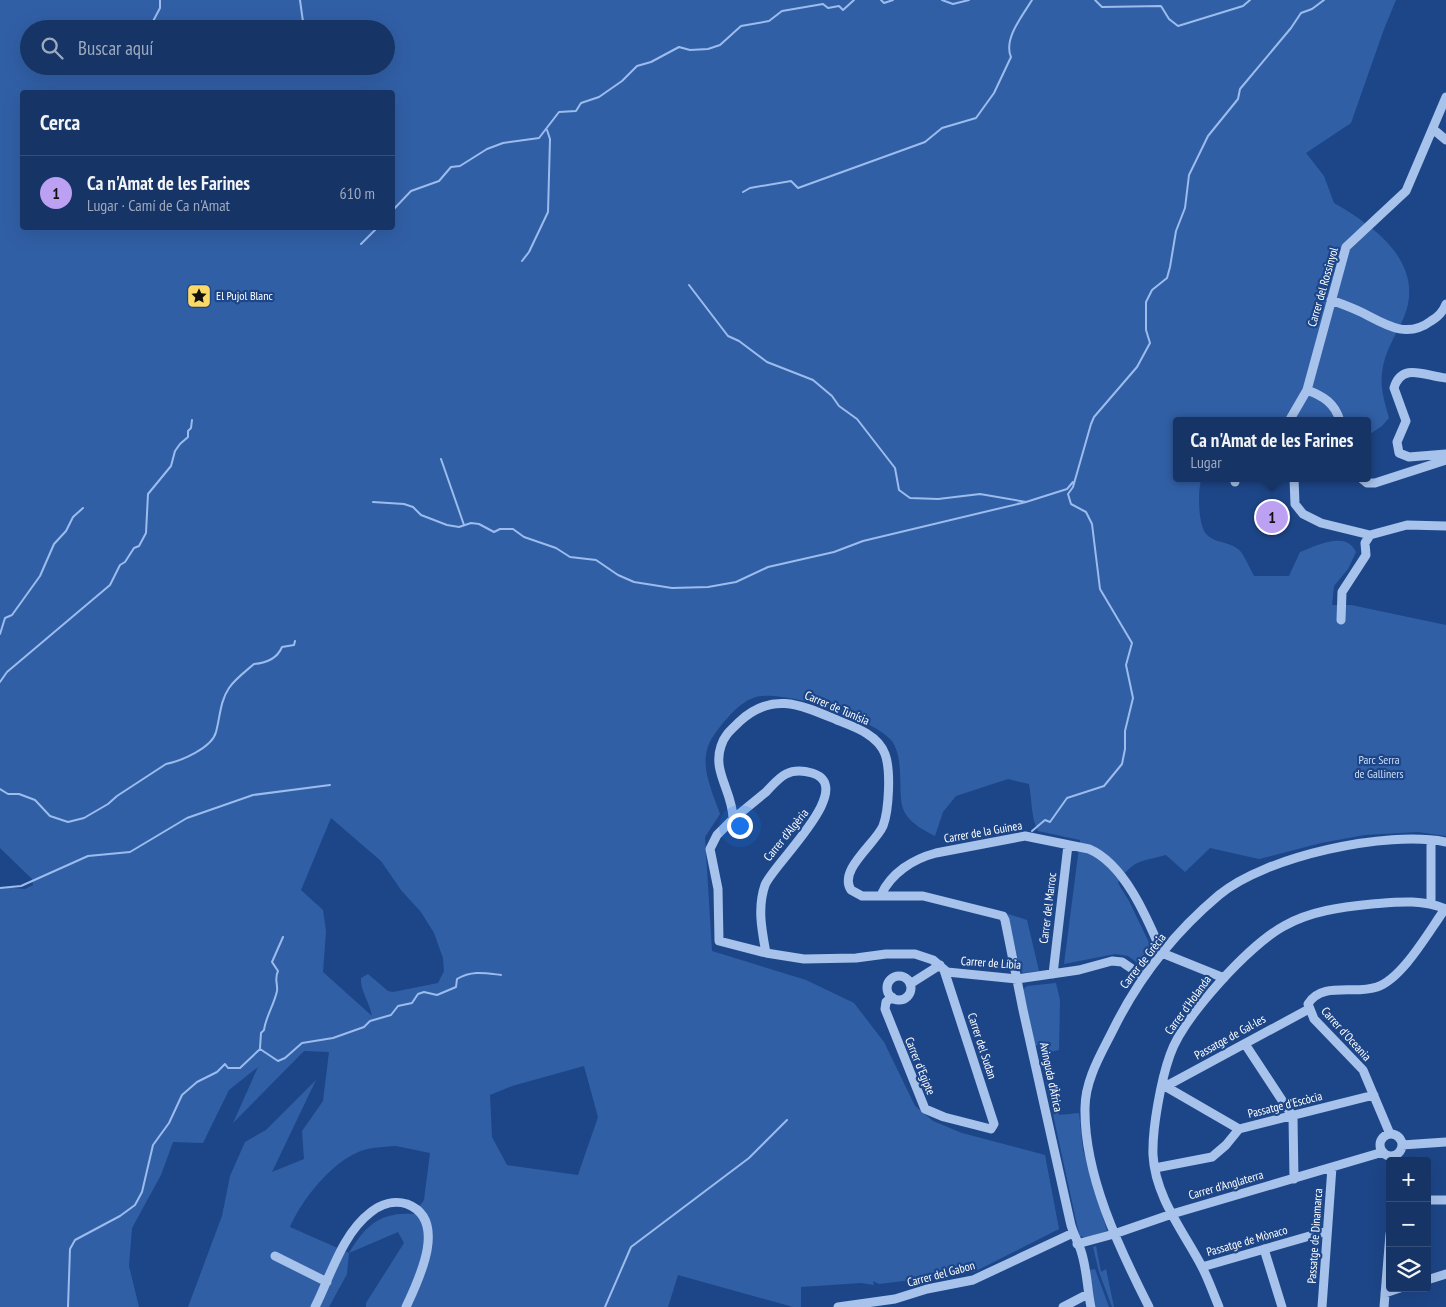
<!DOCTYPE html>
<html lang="es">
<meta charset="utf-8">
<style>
:root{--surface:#163466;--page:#1f3c6c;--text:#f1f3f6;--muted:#9eaabf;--line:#354f7a;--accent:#bca0f2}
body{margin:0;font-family:"PT Sans Narrow",sans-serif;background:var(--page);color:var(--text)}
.controls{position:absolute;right:15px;bottom:15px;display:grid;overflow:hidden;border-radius:5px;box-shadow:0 5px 20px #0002}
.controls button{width:45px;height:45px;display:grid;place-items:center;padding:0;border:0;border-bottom:1px solid var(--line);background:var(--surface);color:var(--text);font:25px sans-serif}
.you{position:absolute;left:739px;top:825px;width:18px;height:18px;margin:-12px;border:4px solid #fff;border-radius:50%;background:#1a73e8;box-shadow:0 0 0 8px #1a73e833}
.badge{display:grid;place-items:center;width:32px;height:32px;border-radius:50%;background:var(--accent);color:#111;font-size:16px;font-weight:700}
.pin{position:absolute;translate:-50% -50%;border:2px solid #fff;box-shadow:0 1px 5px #0006}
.popup{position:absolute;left:1173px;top:417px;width:198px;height:65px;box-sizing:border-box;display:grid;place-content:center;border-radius:5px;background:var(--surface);filter:drop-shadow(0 1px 4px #0005);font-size:16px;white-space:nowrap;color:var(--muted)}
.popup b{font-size:19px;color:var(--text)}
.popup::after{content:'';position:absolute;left:50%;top:100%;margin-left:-10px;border:10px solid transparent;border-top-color:var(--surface)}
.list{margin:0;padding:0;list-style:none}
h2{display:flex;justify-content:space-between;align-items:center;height:65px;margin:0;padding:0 20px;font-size:21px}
h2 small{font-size:16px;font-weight:400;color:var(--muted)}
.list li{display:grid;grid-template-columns:32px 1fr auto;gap:15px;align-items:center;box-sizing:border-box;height:75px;padding:0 20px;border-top:1px solid var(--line)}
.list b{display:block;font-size:19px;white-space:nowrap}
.list p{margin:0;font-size:16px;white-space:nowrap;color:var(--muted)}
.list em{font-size:16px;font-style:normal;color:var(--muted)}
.icon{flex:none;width:28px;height:28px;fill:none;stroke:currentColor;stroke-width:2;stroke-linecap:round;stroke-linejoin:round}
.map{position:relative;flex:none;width:1446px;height:1307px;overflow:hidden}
.search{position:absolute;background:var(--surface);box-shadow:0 5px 20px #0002;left:20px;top:20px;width:375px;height:55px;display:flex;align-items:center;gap:12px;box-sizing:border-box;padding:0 18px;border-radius:28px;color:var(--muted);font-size:19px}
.panel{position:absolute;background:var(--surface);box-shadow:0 5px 20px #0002;left:20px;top:90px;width:375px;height:140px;border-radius:5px}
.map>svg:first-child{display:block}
</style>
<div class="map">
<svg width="1446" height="1307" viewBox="0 0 1446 1307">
<rect width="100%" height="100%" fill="#1d4688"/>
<!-- green -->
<path fill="#315fa6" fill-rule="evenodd" d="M0 0H1396L1384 29 1351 123 1306 153 1324 176 1334 203C1374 226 1426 263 1404 317 1396 335 1384 352 1382 373 1380 389 1385 403 1389 418L1382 426 1367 436V421H1177V478H1202C1197 489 1198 527 1207 535 1216 544 1232 541 1241 552 1246 559 1250 569 1254 576H1289L1300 552C1316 546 1346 530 1356 552L1348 569 1334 586 1332 605H1351L1446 625V836L1418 832 1365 835 1321 843 1259 859 1210 848 1185 872 1166 855C1140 862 1132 860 1118 883L1129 901 1153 951 1142 966 1128 956 1115 954 1064 964 1080 840 1038 831C1031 818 1032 800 1029 784L1008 779 956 796 943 812 935 836C891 814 904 803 899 761 898 754 896 746 891 740 874 719 783 689 756 697 740 701 724 721 714 735 696 760 711 788 720 814L705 837 712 951 806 980 854 1003 884 1042 915 1106 933 1121 962 1133 1045 1155 1059 1229 974 1272 879 1284 873 1281 874 1285 861 1283 801 1287V1307H793L678 1275 668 1307H366V1303L404 1243 398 1232 349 1253 347 1274 329 1307H188L222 1216 230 1176 245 1142 266 1130 316 1080 272 1172 304 1159 302 1131 323 1101 329 1052 304 1051 233 1123 258 1067 229 1090 203 1143 173 1142 161 1175 132 1228 129 1266 139 1307H0V887L25 889 33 885 32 879 0 848ZM29 29H386V66H29ZM22 92H392V228H22ZM331 818 381 861 401 890 421 912 434 933 443 958 444 971 438 983 393 992 388 991 368 974 361 978C360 991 370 1003 372 1016L323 972 326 931 323 910 301 890ZM584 1066 598 1117 578 1175 507 1165 492 1137 490 1095 512 1086ZM396 1146 430 1153 424 1200 414 1214C380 1212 366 1225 349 1253L290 1227C301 1201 328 1167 354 1154 366 1147 382 1147 396 1146Z
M1008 914 1027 920 1039 971 1023 973 1020 969Z
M1056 983 1060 1000 1059 1050 1046 1053 1059 1115 1079 1113 1083 1150 1107 1231 1086 1238 1080 1236 1077 1225 1038 1045 1035 1046 1023 990 1027 986Z
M1096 1246 1101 1272 1106 1269 1114 1307H1112L1099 1272 1093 1247Z
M1095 1269 1109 1307H1096L1089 1270Z"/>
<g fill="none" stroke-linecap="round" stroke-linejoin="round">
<!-- stream -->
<path stroke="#9bbced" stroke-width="2" d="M300 0 304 29
M881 0 884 3 893 0
M942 0 953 4 969 0
M1095 0 1102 7 1161 6 1169 19 1178 26 1243 6 1250 0
M149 29 160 8V0
M743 192 750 188 791 181 798 188 925 142 942 128 976 118 994 93 1011 57C1003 39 1023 15 1032 0
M392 211 411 191 439 181 451 167 460 166 487 149 503 143 539 138 559 112 576 111 581 103 599 97 622 81 637 66 651 62 679 47 690 50 708 49 720 45 741 26 769 21 782 11 823 4 828 8 839 6 843 10 854 0
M361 244 377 228
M522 261 529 252 548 212 550 139 547 130
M689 285 728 336 739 341 767 362 813 380 832 396 839 406 857 419 895 468 899 490 910 498 938 499 980 494 1026 502 1067 489 1073 482
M441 459 464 525
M373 502 404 504 413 507 421 515 447 525 459 527 471 523 479 524 494 532 500 529H513L524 537 556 548 570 557 596 560 618 575 634 582 672 588 708 587 736 582 768 567 834 552 863 541 1026 502
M0 634 5 618 12 615 40 576 54 544 66 531 73 517 83 508
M0 682 7 672 110 585 120 565 125 562 134 548 139 546 146 533 148 494 171 466 175 451 180 444 188 437V431L191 428 192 420
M0 789 8 794H19L35 800 50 816 68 822 84 818 108 804 117 796 166 764C181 761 212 748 216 732 220 718 220 701 229 688 235 679 246 671 254 664 266 663 277 659 282 647L294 645 295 641
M1032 831 1045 820 1050 822 1067 798 1104 786 1122 764 1125 749V731L1133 698 1126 665 1132 643 1100 589 1092 524 1086 512 1071 504 1068 494 1073 487 1091 424 1094 417 1137 367 1150 343 1146 330V302L1152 290 1167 278 1170 267 1176 231 1185 208 1189 175 1208 136 1238 99 1240 89 1291 28 1301 13 1312 9 1324 0
M0 888 21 886 88 856 130 852 187 818 253 795 330 785
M260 1048 261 1033 264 1030C266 1016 274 1005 277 991 278 984 274 979 278 971L272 962 283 937
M68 1307 70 1249 75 1240 120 1216 135 1205 142 1192 153 1145 169 1123 182 1095 197 1082 217 1072 225 1064 228 1068H240L260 1049 278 1061 285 1058 302 1043 333 1038 364 1027 370 1021 391 1015 398 1006 412 1003 418 994 424 992 437 995 456 987 457 979C472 970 485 973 501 975
M605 1307 631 1247 749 1158 787 1120"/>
<!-- minor -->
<path stroke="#a7c2eb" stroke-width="9" d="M1433 129 1446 140
M1331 300C1342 304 1353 308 1363 313 1386 325 1407 339 1431 321 1438 317 1443 312 1446 304
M1446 378C1427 377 1402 361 1394 388L1406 421 1397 442 1399 453 1409 457 1446 454
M1307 390C1323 396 1335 403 1340 421
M1289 421 1307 390 1346 247 1406 191 1446 97
M1294 478 1295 504 1303 514 1321 523 1370 535 1407 525 1446 526
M1361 478 1367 483H1375L1446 460
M1235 482V478
M1341 620 1342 592 1366 555 1365 543 1370 535
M733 819C744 810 755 801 766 792 772 786 778 778 786 774 794 770 805 771 812 773 859 787 772 865 765 885 757 908 762 931 766 953
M1431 840V903
M881 895C891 873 913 859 936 853L1025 836 1089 849C1125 864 1148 920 1162 953L1224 978
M1053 974 1068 845
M887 988a12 12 0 1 1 24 0a12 12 0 1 1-24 0Z
M910 984 940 965
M892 997 886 1002 885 1009 925 1109 944 1117 991 1129 994 1124 944 970
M1245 1044 1293 1117 1294 1179
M1163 1085 1170 1084 1309 1009
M1163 1085 1239 1129
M1390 1134 1363 1070 1314 1019 1308 1004C1322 981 1355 995 1377 987 1403 978 1429 931 1445 909
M1380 1145a11 11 0 1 1 22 0a11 11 0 1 1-22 0Z
M1402 1145 1446 1142
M1155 1168 1212 1157 1226 1145 1239 1129 1374 1095
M1427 1200H1446
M1077 1244 1114 1234 1172 1214 1383 1152
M1264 1249 1282 1307
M275 1256 327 1282
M1202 1267 1327 1231
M1427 1280 1446 1274
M1385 1293 1400 1288
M315 1307C331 1275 342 1234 371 1212 381 1204 394 1200 407 1204 449 1220 418 1281 406 1307
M838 1307 895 1299 927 1289 973 1280 1073 1233
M1063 1307 1088 1294
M1091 1307C1087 1288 1087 1269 1081 1251 1078 1241 1072 1232 1070 1221L1023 1010C1017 980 1011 950 1005 920L1003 916 923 896H862L851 890C838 870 875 844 883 826 889 810 891 770 885 754 878 735 855 727 837 720 801 705 772 691 739 722 732 729 724 735 721 746 712 772 733 792 733 819L717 835 710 849 718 889 719 941 766 953 804 959 856 958 886 954H915L933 960 947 972 1017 979 1079 970 1112 961 1122 962 1144 977
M1149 1307C1119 1248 1084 1175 1085 1108 1085 1080 1101 1054 1113 1030 1138 979 1175 932 1219 895 1266 856 1387 830 1446 842
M1219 1307C1213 1293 1208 1278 1201 1265 1183 1231 1155 1196 1153 1155 1152 1129 1161 1080 1170 1055 1183 1017 1249 945 1284 926 1310 911 1342 907 1372 904 1398 902 1421 899 1446 909
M1322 1307 1332 1167
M1384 1307 1390 1234"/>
</g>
<!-- icons -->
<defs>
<symbol id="sight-square" viewBox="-11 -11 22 22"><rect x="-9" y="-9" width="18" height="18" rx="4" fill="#fbd966" stroke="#1d4688"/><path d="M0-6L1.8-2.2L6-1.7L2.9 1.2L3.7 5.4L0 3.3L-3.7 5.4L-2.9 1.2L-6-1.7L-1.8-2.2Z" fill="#111"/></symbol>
</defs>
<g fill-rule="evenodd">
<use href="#sight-square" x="185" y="282" width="28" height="28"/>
</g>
<g text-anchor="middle" stroke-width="4.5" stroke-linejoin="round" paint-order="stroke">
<!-- street labels -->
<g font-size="12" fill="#fff" stroke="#1d4688">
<text transform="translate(1323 287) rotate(-74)" y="4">Carrer del Rossinyol</text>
<text transform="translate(837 708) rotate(23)" y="4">Carrer de Tunísia</text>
<text transform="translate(983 832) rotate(-10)" y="4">Carrer de la Guinea</text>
<text transform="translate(786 835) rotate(-51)" y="4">Carrer d'Algèria</text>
<text transform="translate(1048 908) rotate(-83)" y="4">Carrer del Marroc</text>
<text transform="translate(1143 961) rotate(-52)" y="4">Carrer de Grècia</text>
<text transform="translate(991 963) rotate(4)" y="4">Carrer de Líbia</text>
<text transform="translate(1188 1005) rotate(-54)" y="4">Carrer d'Holanda</text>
<text transform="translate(1346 1034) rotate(48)" y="4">Carrer d'Oceania</text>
<text transform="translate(1230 1037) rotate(-29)" y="4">Passatge de Gal·les</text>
<text transform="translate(982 1046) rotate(72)" y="4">Carrer del Sudan</text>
<text transform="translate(920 1066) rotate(68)" y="4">Carrer d'Egipte</text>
<text transform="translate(1051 1077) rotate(78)" y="4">Avinguda d'Àfrica</text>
<text transform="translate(1285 1105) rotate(-14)" y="4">Passatge d'Escòcia</text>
<text transform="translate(1226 1185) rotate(-16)" y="4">Carrer d'Anglaterra</text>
<text transform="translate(1315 1236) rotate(-86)" y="4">Passatge de Dinamarca</text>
<text transform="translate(1247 1241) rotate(-16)" y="4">Passatge de Mònaco</text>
<text transform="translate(941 1274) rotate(-15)" y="4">Carrer del Gabon</text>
</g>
<!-- poi labels -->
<g font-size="12" fill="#fff" stroke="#1d4688" text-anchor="start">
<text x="216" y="300">El Pujol Blanc</text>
</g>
<!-- park labels -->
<g font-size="12" fill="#ccdef8" stroke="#1d4688">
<text x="1379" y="764">Parc Serra<tspan x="1379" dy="14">de Galliners</tspan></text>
</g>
</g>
</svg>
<div class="controls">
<button>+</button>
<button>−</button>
<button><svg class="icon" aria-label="layers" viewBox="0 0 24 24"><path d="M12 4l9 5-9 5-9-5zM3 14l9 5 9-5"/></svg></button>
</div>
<div class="you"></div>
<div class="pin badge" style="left:1272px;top:517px">1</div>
<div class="popup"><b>Ca n'Amat de les Farines</b>Lugar</div>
<div class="search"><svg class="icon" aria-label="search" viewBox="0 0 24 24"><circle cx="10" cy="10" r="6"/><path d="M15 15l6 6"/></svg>Buscar aquí</div>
<section class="panel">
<h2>Cerca<small></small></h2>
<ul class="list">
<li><span class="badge">1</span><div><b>Ca n'Amat de les Farines</b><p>Lugar · Camí de Ca n'Amat</p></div><em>610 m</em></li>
</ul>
</section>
</div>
